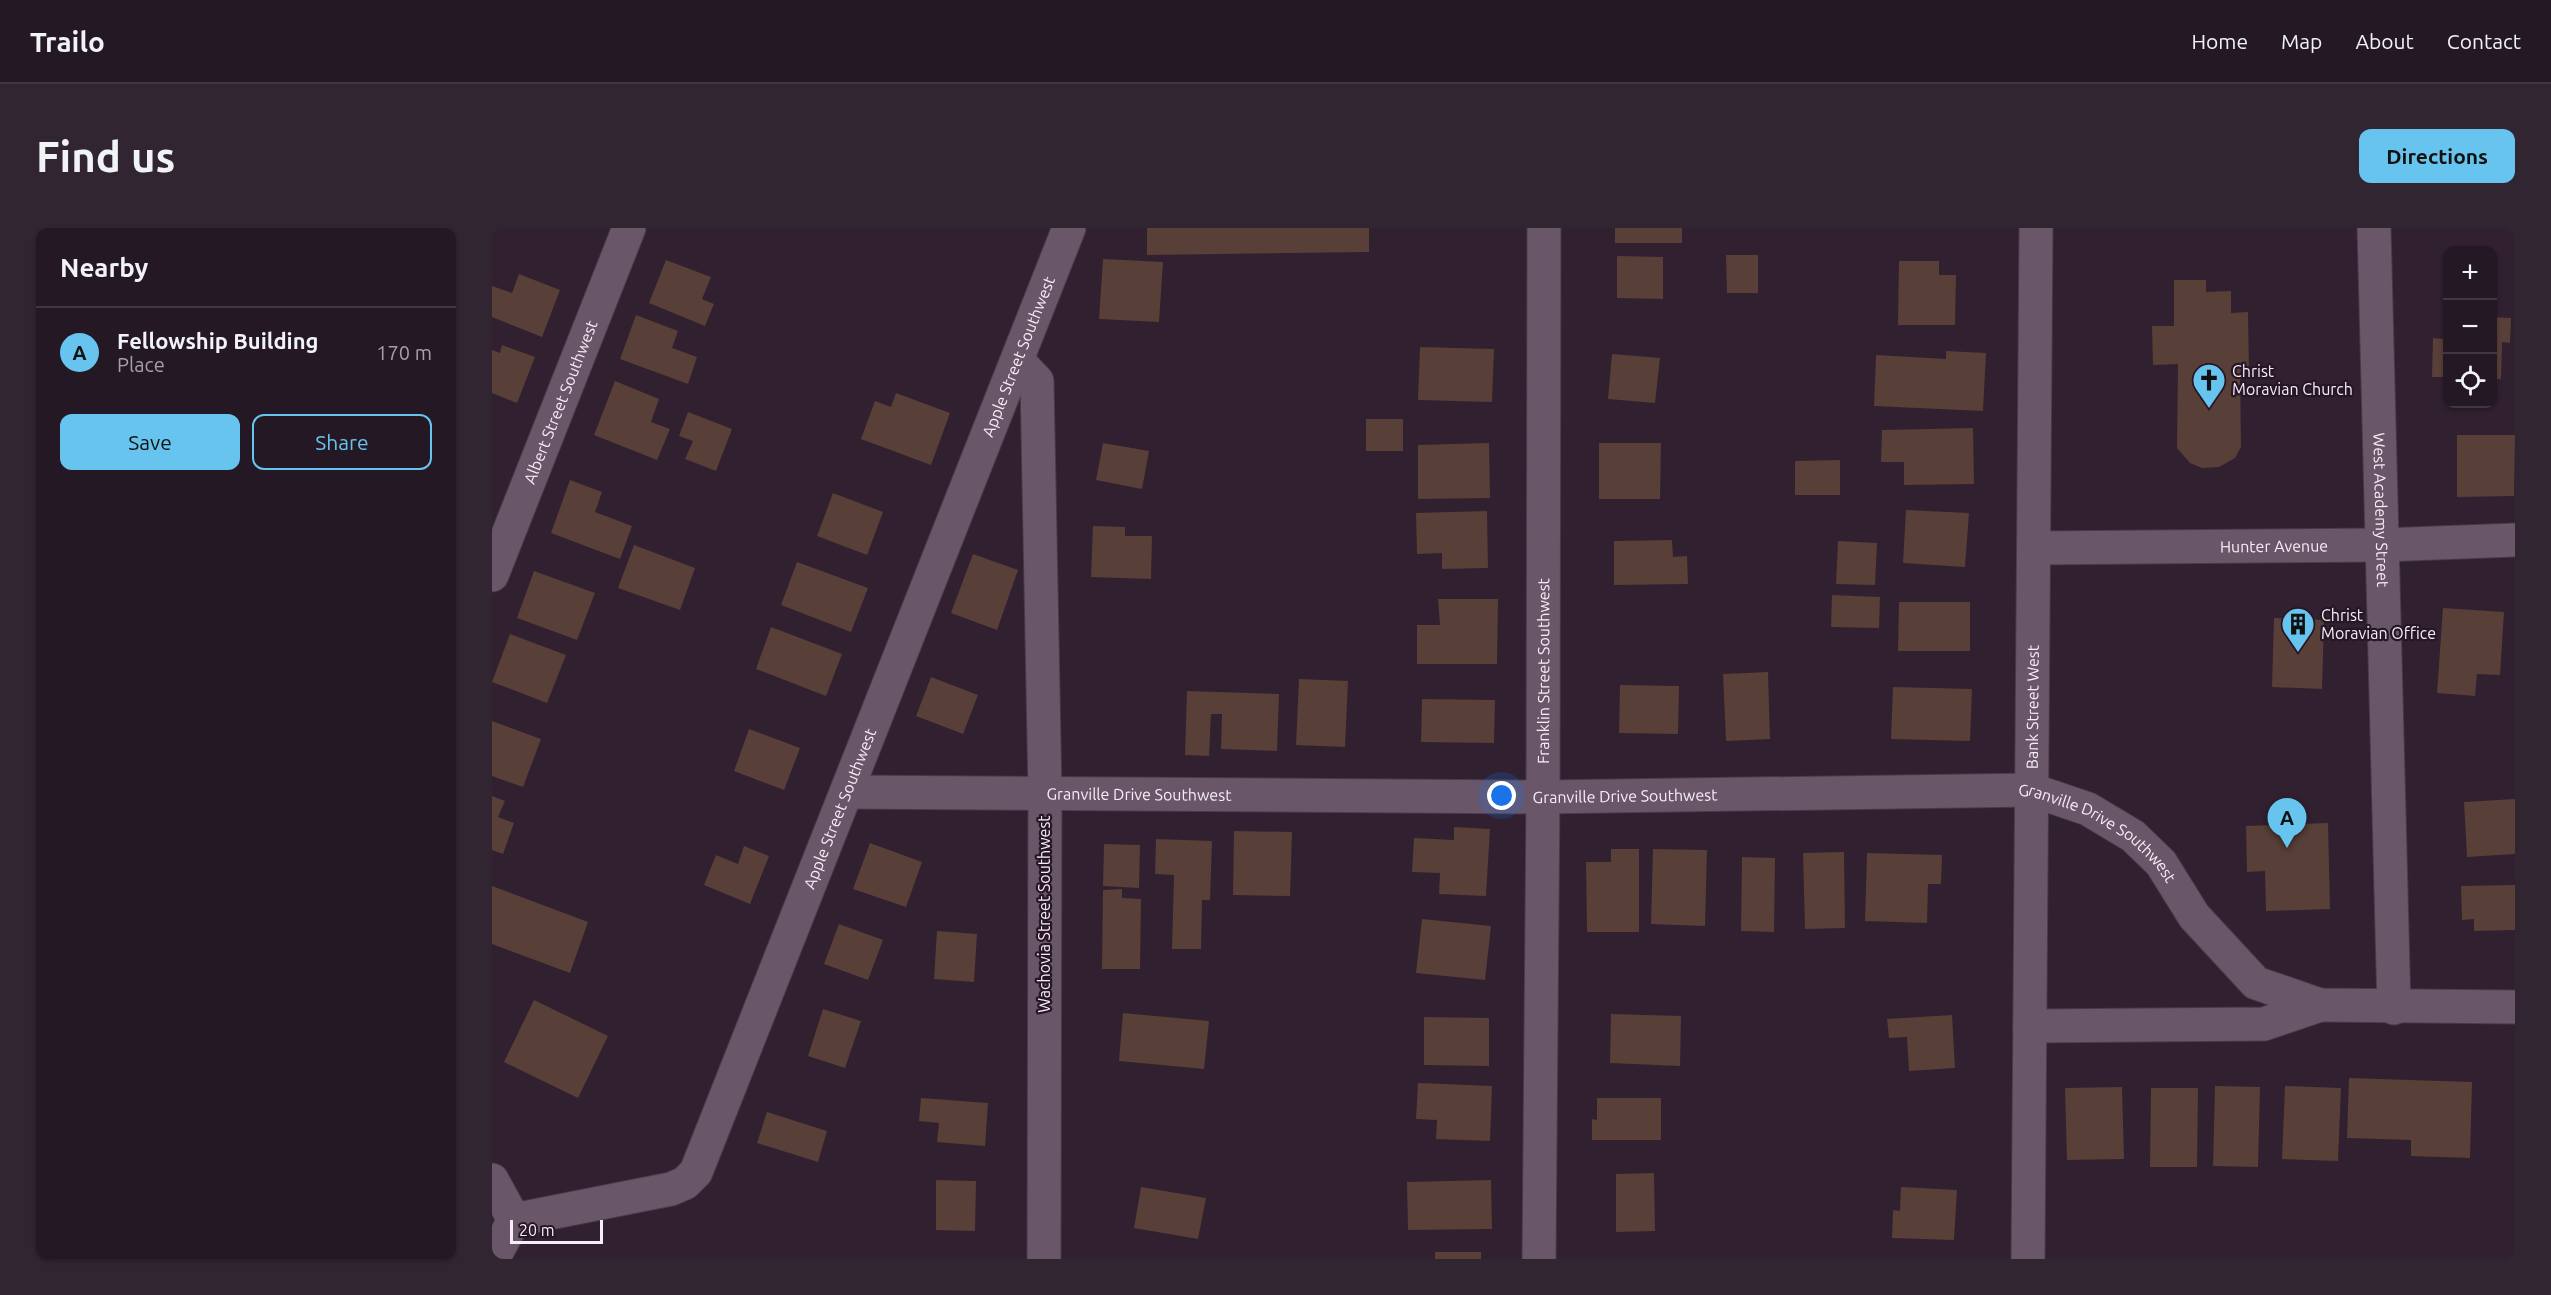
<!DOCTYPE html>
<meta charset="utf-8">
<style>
:root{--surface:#241824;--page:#302531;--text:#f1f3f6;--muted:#a3a0a6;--line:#413741;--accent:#67c4ef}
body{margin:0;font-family:Ubuntu,sans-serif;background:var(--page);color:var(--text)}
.controls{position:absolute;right:18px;top:18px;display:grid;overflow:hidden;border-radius:12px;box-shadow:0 2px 4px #0004}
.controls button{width:54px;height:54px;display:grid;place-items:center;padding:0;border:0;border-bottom:2px solid var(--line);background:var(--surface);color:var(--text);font:30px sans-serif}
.scale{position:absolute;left:18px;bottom:15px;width:93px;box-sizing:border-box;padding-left:6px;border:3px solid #f7ecf7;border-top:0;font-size:16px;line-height:21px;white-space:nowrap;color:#f7ecf7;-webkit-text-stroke:4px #261626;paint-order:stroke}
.you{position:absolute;left:1010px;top:568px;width:21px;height:21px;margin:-15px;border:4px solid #fff;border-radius:50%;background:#1a73e8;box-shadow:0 0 0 9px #1a73e833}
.badge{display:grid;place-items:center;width:39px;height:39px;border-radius:50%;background:var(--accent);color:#111;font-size:20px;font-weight:700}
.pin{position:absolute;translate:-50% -50px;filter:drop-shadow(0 2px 3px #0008)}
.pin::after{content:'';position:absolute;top:32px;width:21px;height:18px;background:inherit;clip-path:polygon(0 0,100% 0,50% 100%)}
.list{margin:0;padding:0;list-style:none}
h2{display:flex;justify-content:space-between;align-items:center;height:78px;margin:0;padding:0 24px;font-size:26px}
h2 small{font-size:20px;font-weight:400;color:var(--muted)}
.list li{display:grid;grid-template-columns:39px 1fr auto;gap:18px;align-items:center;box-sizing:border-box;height:90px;padding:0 24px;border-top:2px solid var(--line)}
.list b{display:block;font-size:22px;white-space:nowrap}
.list p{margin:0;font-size:20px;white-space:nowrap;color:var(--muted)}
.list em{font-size:20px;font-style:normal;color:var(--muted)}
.actions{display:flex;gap:12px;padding:18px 24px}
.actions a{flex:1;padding:14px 0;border:2px solid var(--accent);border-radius:12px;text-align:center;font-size:21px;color:var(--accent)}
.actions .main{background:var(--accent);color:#111}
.icon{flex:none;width:33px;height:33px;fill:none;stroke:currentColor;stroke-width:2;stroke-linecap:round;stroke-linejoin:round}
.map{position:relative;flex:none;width:2023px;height:1031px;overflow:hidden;border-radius:12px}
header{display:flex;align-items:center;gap:36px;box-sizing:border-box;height:84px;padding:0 30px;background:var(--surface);border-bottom:2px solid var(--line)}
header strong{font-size:28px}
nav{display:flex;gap:33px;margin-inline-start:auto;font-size:21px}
.intro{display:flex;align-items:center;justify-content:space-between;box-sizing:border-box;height:144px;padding:0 36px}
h1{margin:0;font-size:42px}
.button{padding:15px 27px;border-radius:12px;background:var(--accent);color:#111;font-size:21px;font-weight:700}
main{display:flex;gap:36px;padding:0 36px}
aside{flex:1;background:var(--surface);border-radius:12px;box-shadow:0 2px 4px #0004}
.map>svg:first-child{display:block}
</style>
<header>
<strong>Trailo</strong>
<nav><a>Home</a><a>Map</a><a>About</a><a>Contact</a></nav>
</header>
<div class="intro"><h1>Find us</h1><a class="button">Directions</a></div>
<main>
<aside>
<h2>Nearby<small></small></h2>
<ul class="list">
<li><span class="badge">A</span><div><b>Fellowship Building</b><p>Place</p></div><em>170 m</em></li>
</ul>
<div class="actions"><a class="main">Save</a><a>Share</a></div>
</aside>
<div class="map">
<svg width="2023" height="1031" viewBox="0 0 2023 1031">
<rect width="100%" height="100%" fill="#302030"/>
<!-- building -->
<path fill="#583f37" d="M655 0H877V24L655 27Z
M1123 0H1190V15H1123Z
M1234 27H1266V65H1235Z
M1125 28 1171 29V71L1125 70Z
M611 31 671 34 667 94 607 91Z
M174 32 219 49 210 71 222 76 213 98 157 75Z
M1407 33H1447V47H1464L1463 97H1406Z
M27 46 68 62 50 109 0 89V58L20 65Z
M1682 52H1714V64L1739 63V85L1756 84 1757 144H1748L1749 219 1743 230 1727 239 1710 240 1698 235 1685 220 1686 136 1661 137 1660 98H1682Z
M144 87 186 103 180 120 205 129 196 156 128 131Z
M1951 88H1956V149H1940L1941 110 1951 111Z
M2000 89 2019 90 2018 115 2010 114 2009 151H2000Z
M10 117 43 129 25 175 0 165V122L8 125Z
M928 119 1002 121 1000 174 926 172Z
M1454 123 1494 125 1491 183 1382 178 1384 127 1454 131Z
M1120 126 1168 130 1163 175 1116 171Z
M123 153 167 171 159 194 178 201 165 232 102 207Z
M404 165 458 185 439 237 369 211 383 173 399 179Z
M196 184 240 201 224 243 193 231 201 213 187 208Z
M874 191H911V223H874Z
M1481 200 1482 256 1412 257V234H1389L1390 202Z
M1965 207H2023L2022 268 1965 269Z
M611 215 657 223 650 261 604 252Z
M997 215 998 270 926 271V217Z
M1107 215H1169L1168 271H1107Z
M1348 232V267H1303V233Z
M78 252 110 264 103 284 140 298 128 331 59 305Z
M341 265 391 284 375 327 325 308Z
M1414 282 1477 285 1473 339 1411 335Z
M995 283 996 340 950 341V325L925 326 924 285Z
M601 298 633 299V308H660L659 351 599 349Z
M1180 312 1181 329 1195 328 1196 356 1122 357V313Z
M1346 313 1385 315 1383 357 1344 356Z
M142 317 203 340 188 382 126 360Z
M481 326 526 342 505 402 459 385Z
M305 334 376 360 359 404 289 377Z
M42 343 103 365 85 412 25 390Z
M1340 367 1388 369 1387 400 1339 399Z
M946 371H1006L1005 436H925V397H948Z
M1407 374H1478V423H1406Z
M1951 380 2012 384 2008 447 1985 446 1983 468 1945 465Z
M1782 390 1832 392 1830 461 1780 459Z
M279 399 350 426 334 468 264 441Z
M18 406 74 427 55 475 0 454Z
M1276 444 1278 511 1234 513 1231 446Z
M439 449 486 467 471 506 424 488Z
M807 451 856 453 853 519 804 517Z
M1128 457 1187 458 1186 506 1127 505Z
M1401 459 1480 461 1478 513 1399 511Z
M695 463 787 466 785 523 729 521 730 486H719L717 528 693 527Z
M930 471 1003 472 1002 515 929 514Z
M0 493 49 511 31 559 0 548Z
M257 501 308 520 292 562 242 543Z
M0 568 13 573 6 589 22 595 11 626 0 622Z
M2023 571V626L1975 629 1972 574Z
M1836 595 1838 681 1774 683 1773 643 1755 644 1754 598Z
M962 599 998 601 994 668 947 666 948 645 920 644 922 610 962 612Z
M742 603 800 604 798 668 741 667Z
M664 611 720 613 718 672H710L709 721H680L682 647 663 646Z
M378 615 430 634 414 679 361 661Z
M612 616 648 617 647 660 611 658Z
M252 618 277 628 258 676 212 657 224 627 246 636Z
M1119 621H1147V704H1095L1094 634H1119Z
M1161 621 1215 622 1213 698 1159 696Z
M1352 624 1353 700 1313 701 1311 625Z
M1375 625 1450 627 1449 656H1436L1435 695 1373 693Z
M1250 629 1283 630 1282 704 1249 703Z
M2023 657V702L1982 703V691L1970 692 1969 658Z
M0 658 96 694 78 745 0 716Z
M630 661V670L649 671 648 741H610L611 662Z
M930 691 999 698 993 752 924 745Z
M347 696 391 712 376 752 332 736Z
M445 703 485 706 482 754 442 751Z
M42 772 116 808 86 870 12 834Z
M331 781 369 793 353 840 316 828Z
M631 785 717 793 712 841 627 833Z
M1119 786 1189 788 1188 838 1118 835Z
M1460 787 1463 840 1417 843 1415 809 1397 810 1395 791Z
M932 789 997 790V838L932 837Z
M1857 850 1980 854 1978 930 1919 928V912L1855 910Z
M926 855 1000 858 998 913 944 911 945 892 924 891Z
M1723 858 1768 859 1766 939 1721 938Z
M1793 858 1849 860 1846 933 1790 931Z
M1630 859 1632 931 1575 932 1573 860Z
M1659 860H1706L1705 939H1658Z
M429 870 496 875 493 918 445 914 447 895 427 893Z
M1105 870H1169V912H1100V891L1105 892Z
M275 884 335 903 326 934 265 915Z
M1162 945 1163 1003 1124 1004V946Z
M444 952 484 953 483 1003 444 1002Z
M999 952 1000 1001 916 1002 915 954Z
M649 959 714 970 706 1011 642 1000Z
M1409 959 1465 962 1462 1012 1400 1010 1401 982 1408 983Z
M943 1024H989V1031H943Z"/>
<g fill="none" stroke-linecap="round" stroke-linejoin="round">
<defs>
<g id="minor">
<path id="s1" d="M1882 0 1902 780"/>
<path d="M526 133 545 153 553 564 552 1031"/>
<path id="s2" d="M1542 320 1891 317 2023 312"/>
<path id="s3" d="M0 347 137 0"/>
<path id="s4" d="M355 564 1051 569 1540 562 1596 581 1641 608 1669 635 1702 688 1764 755 1828 777 2023 779"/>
<path d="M1538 798 1772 796 1828 777"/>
<path d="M0 952 22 992"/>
<path id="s5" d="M1 1031 22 992 179 961 193 955 204 944 577 0"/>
<path id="s6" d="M1047 1031 1051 569 1052 0"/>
<path id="s7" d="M1536 1031 1544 0"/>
</g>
</defs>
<!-- minor casing -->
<use href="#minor" stroke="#483b49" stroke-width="35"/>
<!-- minor -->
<use href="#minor" stroke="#695769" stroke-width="33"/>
</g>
<!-- icons -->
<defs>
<symbol id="church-pin" viewBox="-11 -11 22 30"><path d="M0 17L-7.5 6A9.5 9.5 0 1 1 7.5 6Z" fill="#67c4ef" stroke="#261626"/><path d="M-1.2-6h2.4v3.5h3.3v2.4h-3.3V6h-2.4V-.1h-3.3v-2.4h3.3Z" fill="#111"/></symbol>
<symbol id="building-pin" viewBox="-11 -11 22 30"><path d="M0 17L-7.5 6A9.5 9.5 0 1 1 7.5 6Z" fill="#67c4ef" stroke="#261626"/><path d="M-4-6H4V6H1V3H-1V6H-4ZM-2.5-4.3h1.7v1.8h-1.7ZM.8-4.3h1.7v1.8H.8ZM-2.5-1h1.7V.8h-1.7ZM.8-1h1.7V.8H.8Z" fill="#111"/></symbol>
</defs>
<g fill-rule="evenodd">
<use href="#church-pin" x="1698" y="133" width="38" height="52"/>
<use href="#building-pin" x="1787" y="377" width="38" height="52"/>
</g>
<g text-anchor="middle" stroke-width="4.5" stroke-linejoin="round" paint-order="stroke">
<!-- street labels -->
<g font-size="16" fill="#f7ecf7" stroke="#261626">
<text dy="6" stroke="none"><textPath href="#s5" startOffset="1112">Apple Street Southwest</textPath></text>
<text dy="6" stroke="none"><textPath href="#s3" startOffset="186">Albert Street Southwest</textPath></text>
<text dy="6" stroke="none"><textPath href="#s1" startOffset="282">West Academy Street</textPath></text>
<text dy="6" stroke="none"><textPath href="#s2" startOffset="240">Hunter Avenue</textPath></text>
<text dy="6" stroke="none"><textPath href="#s6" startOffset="588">Franklin Street Southwest</textPath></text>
<text dy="6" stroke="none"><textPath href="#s7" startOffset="552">Bank Street West</textPath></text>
<text dy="6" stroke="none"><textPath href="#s4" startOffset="292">Granville Drive Southwest</textPath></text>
<text dy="6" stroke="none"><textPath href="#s4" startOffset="778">Granville Drive Southwest</textPath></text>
<text dy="6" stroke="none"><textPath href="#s5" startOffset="626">Apple Street Southwest</textPath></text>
<text dy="6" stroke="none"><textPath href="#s4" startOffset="1264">Granville Drive Southwest</textPath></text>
<text transform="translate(552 686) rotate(-90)" y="6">Wachovia Street Southwest</text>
</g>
<!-- poi labels -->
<g font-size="16" fill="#f7ecf7" stroke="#261626" text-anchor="start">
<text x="1740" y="149">Christ<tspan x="1740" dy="18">Moravian Church</tspan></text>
<text x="1829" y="393">Christ<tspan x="1829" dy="18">Moravian Office</tspan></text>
</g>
</g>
</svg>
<div class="controls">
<button>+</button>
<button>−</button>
<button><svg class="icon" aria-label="locate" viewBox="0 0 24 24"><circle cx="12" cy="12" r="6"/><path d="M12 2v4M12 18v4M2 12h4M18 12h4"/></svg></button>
</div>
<div class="scale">20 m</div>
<div class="you"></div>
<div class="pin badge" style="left:1795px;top:620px">A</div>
</div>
</main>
